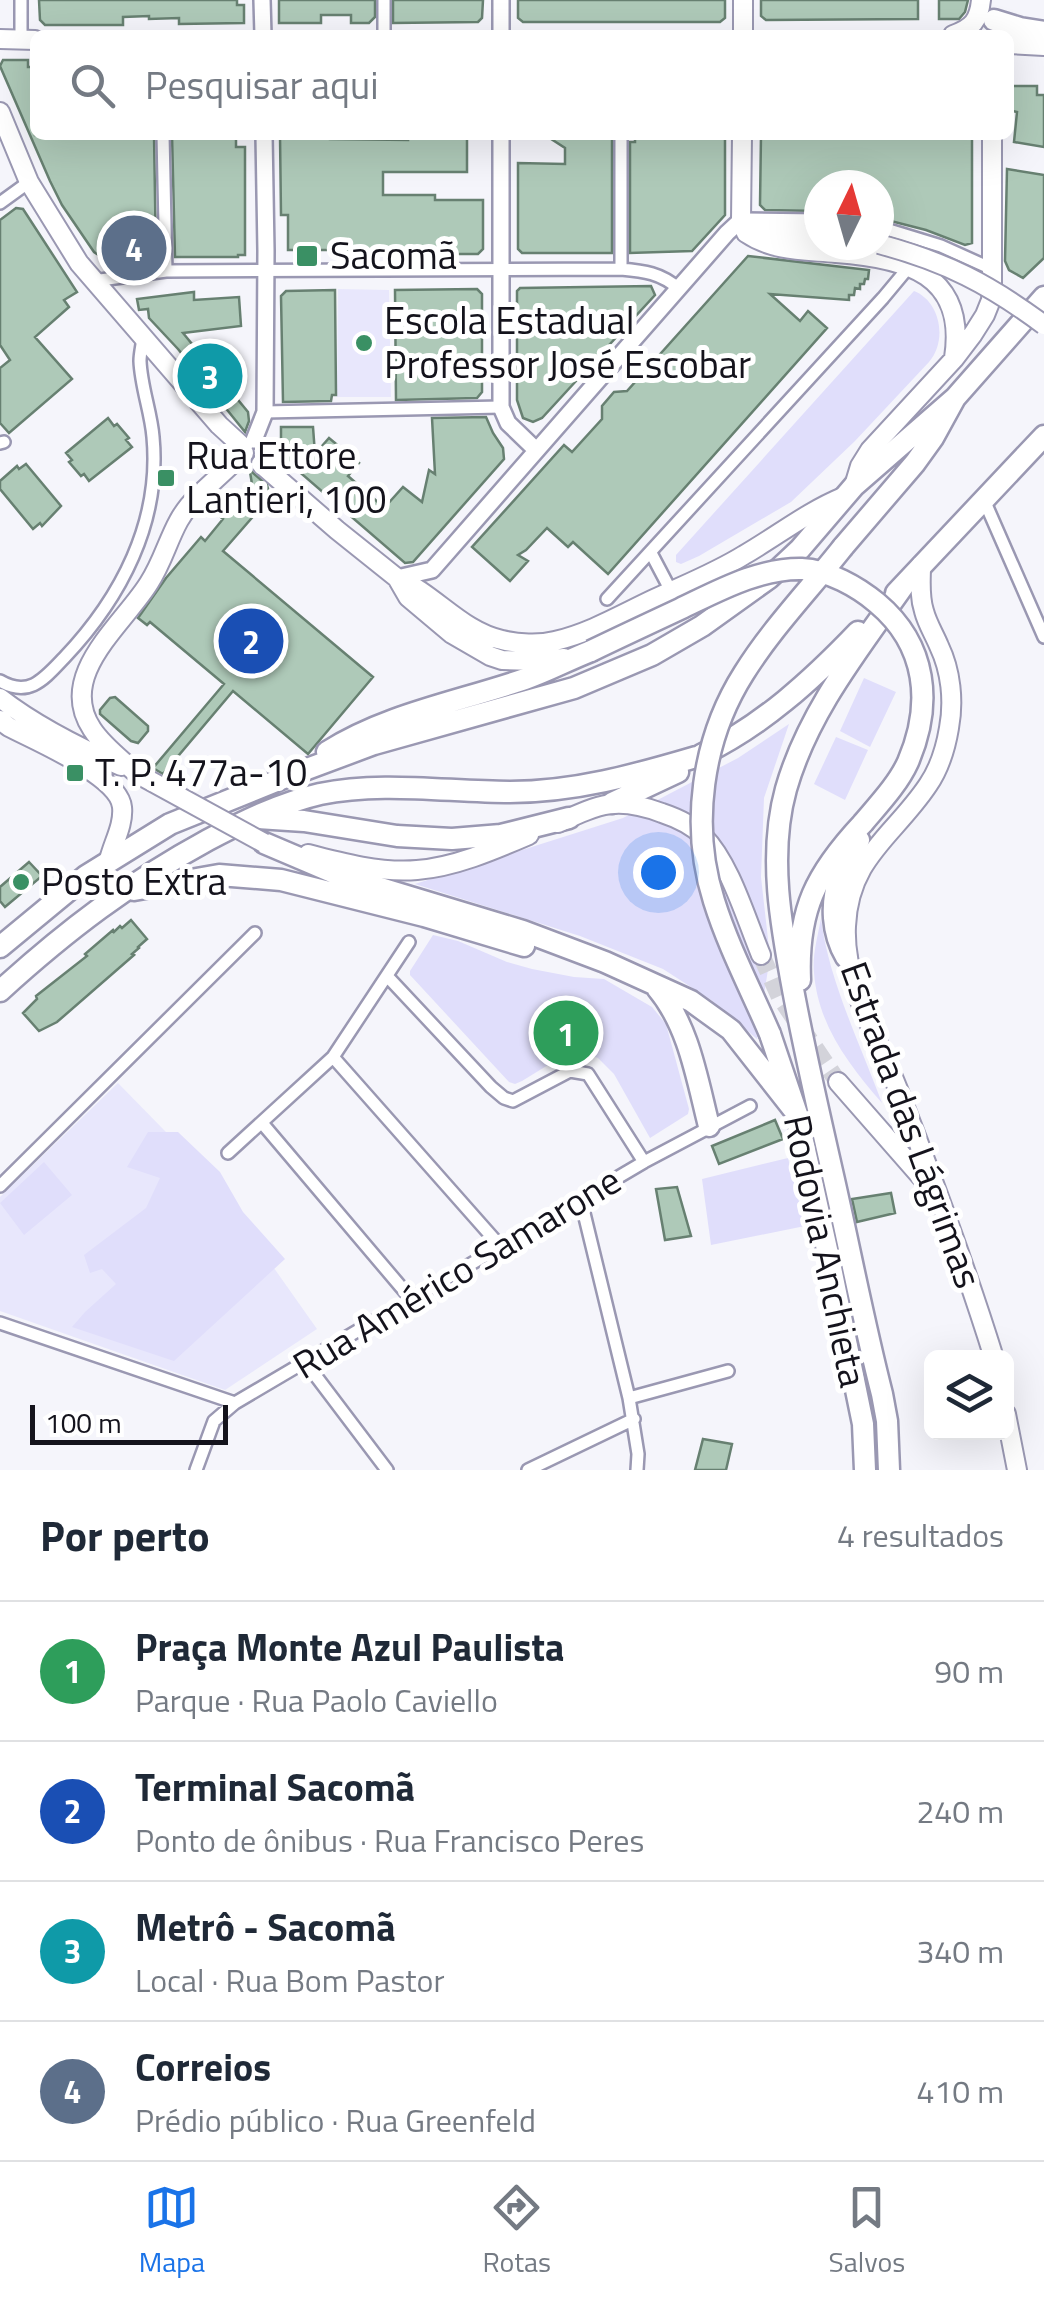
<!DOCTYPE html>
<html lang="pt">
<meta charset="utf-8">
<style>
:root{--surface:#fff;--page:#f2f2f3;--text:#1f2937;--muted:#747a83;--line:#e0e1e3;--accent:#1a73e8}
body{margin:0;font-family:"Titillium Web",sans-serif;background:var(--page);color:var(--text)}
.controls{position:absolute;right:30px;bottom:30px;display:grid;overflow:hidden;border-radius:15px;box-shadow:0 10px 40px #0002}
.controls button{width:90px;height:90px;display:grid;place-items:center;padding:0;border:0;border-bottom:2px solid var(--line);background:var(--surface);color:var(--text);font:50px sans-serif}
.compass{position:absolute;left:804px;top:170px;width:90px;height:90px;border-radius:50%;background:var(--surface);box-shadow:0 10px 40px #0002;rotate:5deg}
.scale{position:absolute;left:30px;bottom:25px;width:198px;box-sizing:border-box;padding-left:10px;border:5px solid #14131c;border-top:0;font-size:28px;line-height:35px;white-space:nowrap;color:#14131c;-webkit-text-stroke:8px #fff;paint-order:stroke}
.you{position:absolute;left:658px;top:872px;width:35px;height:35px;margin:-25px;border:8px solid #fff;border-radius:50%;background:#1a73e8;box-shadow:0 0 0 15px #1a73e833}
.badge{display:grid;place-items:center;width:65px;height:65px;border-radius:50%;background:var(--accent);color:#fff;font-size:32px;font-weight:700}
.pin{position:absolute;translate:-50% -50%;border:5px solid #fff;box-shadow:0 2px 10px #0006}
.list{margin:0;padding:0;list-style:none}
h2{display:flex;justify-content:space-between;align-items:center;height:130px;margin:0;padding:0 40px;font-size:42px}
h2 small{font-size:32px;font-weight:400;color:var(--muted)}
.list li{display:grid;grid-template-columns:65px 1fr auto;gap:30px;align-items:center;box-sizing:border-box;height:140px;padding:0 40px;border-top:2px solid var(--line)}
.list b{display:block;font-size:38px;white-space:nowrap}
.list p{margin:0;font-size:32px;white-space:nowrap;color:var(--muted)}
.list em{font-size:32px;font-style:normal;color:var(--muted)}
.icon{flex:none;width:55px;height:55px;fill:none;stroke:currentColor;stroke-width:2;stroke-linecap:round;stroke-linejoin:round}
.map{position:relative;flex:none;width:1044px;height:1470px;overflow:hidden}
.search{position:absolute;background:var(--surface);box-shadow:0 10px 40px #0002;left:30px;right:30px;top:30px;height:110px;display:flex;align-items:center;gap:25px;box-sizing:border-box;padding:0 35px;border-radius:15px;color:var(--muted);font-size:38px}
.sheet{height:690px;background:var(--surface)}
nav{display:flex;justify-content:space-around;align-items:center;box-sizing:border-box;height:140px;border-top:2px solid var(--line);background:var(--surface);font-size:28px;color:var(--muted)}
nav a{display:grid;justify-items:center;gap:5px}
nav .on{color:var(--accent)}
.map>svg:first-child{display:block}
</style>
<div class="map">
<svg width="1044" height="1470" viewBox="0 0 1044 1470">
<rect width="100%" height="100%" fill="#f5f5fb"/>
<!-- built -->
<path fill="#e8e7fc" d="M338 289 389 290 391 397H337Z
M118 1083 209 1176 317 1329 225 1390 0 1311V1197Z"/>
<!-- green -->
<path fill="#e0defb" d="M914 291C940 301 948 340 929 362L855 441 791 502 699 556 681 564 676 562V555Z
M864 678 896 692 870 747 840 731Z
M789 724 764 798 761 877 770 957 757 1039 711 1000 663 969 580 936 415 884 623 818 738 758Z
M836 737 868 750 845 800 814 784Z
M821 918C828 979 861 1046 882 1103 849 1065 818 1025 814 973 812 956 818 935 821 918Z
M433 935 458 941 507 962 532 969 574 977 604 979 652 1007 666 1024 689 1109 688 1114 650 1138 614 1074 598 1058 581 1052 566 1054 522 1081 515 1084 509 1082 410 975V971Z
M148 1132H178L220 1172 243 1212 285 1259 174 1361 72 1327 85 1312 116 1284 102 1269 90 1273 84 1255 146 1208 160 1178 127 1167Z
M788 1158 805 1226 711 1245 702 1179Z
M44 1162 72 1195 24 1235 0 1203Z"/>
<!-- building -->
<path fill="#aec9b8" stroke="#678071" stroke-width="2.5" d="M39 0H237V5H244V23L179 24V18L149 19V16L123 17V25H45L40 20Z
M279 0H375V17L369 23H351V15H321V23H279Z
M393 0H483L482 18 478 22 393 23Z
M518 0H725V18L720 22H523L518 18Z
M761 0H918V19L766 20 761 16Z
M939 0H968L965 12 959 19H939Z
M3 60H28V67H35V135H154L156 257 100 256 94 252 62 205 50 181 0 66Z
M1009 86H1037V95H1044V147L1014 142 1017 112 1009 110Z
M172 135H236V147H245V255H238V257H175Z
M280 135H330V139L408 140V136L419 135H467V172H383V195H435V200H483V249L478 254H384V250H288V215H281Z
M545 135H612V253H522L518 249V163L565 164V148Z
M635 135H725V215L692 251 630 253V142H635Z
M761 135H972V243L965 245 926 230 879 218V185H819V211L765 210 760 205Z
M1007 169 1044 175V258L1023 278 1009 270 1005 261Z
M16 208 23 209 77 292 64 300 69 307 35 337 72 379 9 433 0 423V368L10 360 0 345V220Z
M748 256 869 270 868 279H865L864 284H860V289L855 288 854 295H849V300L770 294 800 321 808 311 827 328 608 574 573 542 568 547 547 528 526 550 518 555 528 561 510 581 472 547 564 445 572 452 602 419V406L614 392 627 391Z
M651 286 655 295 542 418 533 422 523 418 517 400V291L520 288Z
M477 289 482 294V392L477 398 396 400 395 290Z
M335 290 336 395H332L331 401 283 402 281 296 286 291Z
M194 292V300L239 297 241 326 183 333 248 412 249 421 245 432 178 349 149 318 148 309 139 310 137 299Z
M486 417 493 433 503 448 504 459 413 562 405 563 281 456V427H313L315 454 329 438 359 463 348 476 380 504 385 507 403 487 422 502 429 470 435 474 432 418Z
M108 418 114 426 117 424 129 438 126 440 132 447 89 481 84 474 81 476 69 462 72 460 66 453Z
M26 464 61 506 42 526 40 523 33 529 0 489V481L17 466 19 469Z
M249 466 253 473 267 485 270 497 223 551 373 677 308 754 233 691 163 774 153 768 224 684 150 622 147 625 138 618 166 578 201 537 205 541 223 519 207 505 208 501 214 498 229 511 252 484Z
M115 697 148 726V731L138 743 131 741 100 714V710L110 698Z
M29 862 42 876 5 907 0 901V887Z
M131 920 147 939 138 947 139 948 132 954 134 955 57 1022 39 1031 23 1013 37 999 36 996 87 956 85 954 113 930 114 932 120 926 122 928Z
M775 1120 783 1139 719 1164 712 1146Z
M677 1187 691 1236 665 1240 656 1189Z
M891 1193 895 1213 857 1222 852 1199Z
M703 1439 732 1444 726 1470H695Z"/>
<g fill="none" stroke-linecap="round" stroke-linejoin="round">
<!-- secondary-tunnel -->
<path stroke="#d3d3da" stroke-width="18" stroke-dasharray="18 9" stroke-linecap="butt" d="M761 955 780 997 838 1082"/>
<defs>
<path id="minor" d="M21 0V40
M384 35V0
M163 135 166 271
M0 203 29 182
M745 219 819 220
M879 227 941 246 992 269
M621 269V135
M93 281 166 271 621 269C644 271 661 273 679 289
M265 412 501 407
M0 443 4 442
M984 500 1044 637
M651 553 671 591
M607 599 883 298 908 268
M0 681C29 698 44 679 64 658 121 598 161 522 153 437 151 412 141 387 140 361 140 354 142 346 143 338
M387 976 491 1087 504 1098 513 1101 570 1071 588 1074 644 1162
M333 1057 501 1247
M262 1123 412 1300
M228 1153 333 1057 409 942
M0 1186 255 933
M581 1201 629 1398 638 1454 637 1470
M0 1323 235 1403
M306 1363 387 1470
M629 1398 728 1371
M196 1470 214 1421 235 1403 644 1162 750 1106
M528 1470 634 1419"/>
<path id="tertiary" d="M262 0 263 35
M501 35V0
M501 135V407L508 423 536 450
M254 440 265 412 266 251 264 135
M397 578 432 570 727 233 741 220"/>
<path id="secondary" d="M743 35V0
M953 35C972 28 979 21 981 0
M0 39 35 40
M0 112 29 182 79 263 219 425 243 447
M741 220 746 233C774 252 805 250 836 253 906 258 967 274 954 358
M261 464 337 530 397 578 408 597 452 634 490 656 502 660 536 661 564 658
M854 486 860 466 870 450 954 359 973 334 985 315 991 300 992 283V135
M204 490 244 453
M921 565C921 581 919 596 924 611 927 623 934 634 939 646 951 671 954 701 949 728 946 746 939 769 928 785 894 836 849 857 846 926 843 984 879 1039 899 1092 933 1179 966 1268 994 1358
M397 578C435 594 461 631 502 640 518 644 539 645 555 641 590 633 622 614 654 599 684 585 715 573 744 555 777 536 807 512 843 497
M0 698C36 726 80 748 121 766
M0 720 9 727C36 741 119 776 122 807 124 825 113 843 109 860
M136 773C121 759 103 746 92 729 56 675 123 625 149 583 168 554 171 521 197 497
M558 823C600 804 617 796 662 813 677 818 692 825 703 836 730 863 746 919 761 955
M308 854C342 863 381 873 417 870 455 867 494 850 529 835
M838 1082 930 1187
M1006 1414 1017 1470"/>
<path id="primary" d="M1009 44 1044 46
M742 135 741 220 772 232 819 235"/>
<path id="trunk" d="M994 20 1020 28 1044 32
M843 547 915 463 933 438 955 398 1044 297
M896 593 1044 436
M327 752C387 714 458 702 525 679 548 671 568 660 591 651
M701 755C762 726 812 680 858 632
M612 803 678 772
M258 818 304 821 397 836 452 839 501 835 569 818
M264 843 344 877 523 931 605 962 691 1001 731 1030 797 1114
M134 890 219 875 281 880 424 916 524 946
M0 947 86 876 170 824 291 775 374 744 574 688 652 655 702 626 769 578 800 549 854 486 955 398
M846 957C832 933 830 903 840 877 845 864 854 853 859 840
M800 980C797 910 816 873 863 823
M657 988C689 1026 697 1079 709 1126
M0 991C67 930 129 883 208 840 244 821 281 803 320 794 383 781 447 792 510 792 574 792 635 775 696 757
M770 1034 797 1114 830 1263 863 1424 865 1470
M889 1470 887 1421 882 1394C863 1320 849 1245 832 1171 819 1114 806 1057 795 1000 782 931 767 857 786 789 808 712 859 649 904 585"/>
</defs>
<!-- minor casing -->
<use href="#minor" stroke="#9a98b2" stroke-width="16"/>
<!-- tertiary casing -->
<use href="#tertiary" stroke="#9a98b2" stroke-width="20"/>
<!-- secondary casing -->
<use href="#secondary" stroke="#9a98b2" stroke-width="22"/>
<!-- primary casing -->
<use href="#primary" stroke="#9a98b2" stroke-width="22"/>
<!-- trunk casing -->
<use href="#trunk" stroke="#9a98b2" stroke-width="25"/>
<!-- minor -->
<use href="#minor" stroke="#fff" stroke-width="11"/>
<!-- tertiary -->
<use href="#tertiary" stroke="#fff" stroke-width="15"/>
<!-- secondary -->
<use href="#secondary" stroke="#fff" stroke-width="18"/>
<!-- primary -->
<use href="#primary" stroke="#fff" stroke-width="18"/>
<!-- trunk -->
<use href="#trunk" stroke="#fff" stroke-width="20"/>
<defs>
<path id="secondary-bridge" d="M136 773 264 843"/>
<path id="primary-bridge" d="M879 244C946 262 989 284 1044 325"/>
<path id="trunk-bridge" d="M591 651C620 637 650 623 680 609 718 591 759 568 802 569 828 570 858 587 877 603 927 645 933 704 908 762 898 784 879 804 863 823
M770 1034C751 990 728 946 714 901 690 826 702 739 744 673 772 628 810 589 843 547"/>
</defs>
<!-- secondary-bridge casing -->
<use href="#secondary-bridge" stroke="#9a98b2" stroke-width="22" stroke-linecap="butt"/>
<!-- primary-bridge casing -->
<use href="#primary-bridge" stroke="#9a98b2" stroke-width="22" stroke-linecap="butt"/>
<!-- trunk-bridge casing -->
<use href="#trunk-bridge" stroke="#9a98b2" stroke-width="25" stroke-linecap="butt"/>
<!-- secondary-bridge -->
<use href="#secondary-bridge" stroke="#fff" stroke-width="18"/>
<!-- primary-bridge -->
<use href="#primary-bridge" stroke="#fff" stroke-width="18"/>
<!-- trunk-bridge -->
<use href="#trunk-bridge" stroke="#fff" stroke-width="20"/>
</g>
<!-- markers -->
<g fill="#3a9064" stroke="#fff" stroke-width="4">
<rect x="295" y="244" width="24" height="24" rx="5"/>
<circle cx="364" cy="343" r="10"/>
<rect x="156" y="468" width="20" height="20" rx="5"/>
<rect x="65" y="763" width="20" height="20" rx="5"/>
<circle cx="21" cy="882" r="10"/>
</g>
<g text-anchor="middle" stroke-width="10" stroke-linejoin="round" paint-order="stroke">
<!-- poi labels -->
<g font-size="38" fill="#14131c" stroke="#fff" text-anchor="start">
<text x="330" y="269">Sacomã</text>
<text x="384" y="334">Escola Estadual<tspan x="384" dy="44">Professor José Escobar</tspan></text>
<text x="186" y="469">Rua Ettore<tspan x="186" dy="44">Lantieri, 100</tspan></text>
<text x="95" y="786">T. P. 477a-10</text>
<text x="41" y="895">Posto Extra</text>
</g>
<!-- street labels -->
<g font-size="38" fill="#14131c" stroke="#fff">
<text transform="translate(911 1125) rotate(70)" y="13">Estrada das Lágrimas</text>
<text transform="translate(825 1251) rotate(78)" y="13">Rodovia Anchieta</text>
<text transform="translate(457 1273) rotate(-31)" y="13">Rua Américo Samarone</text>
</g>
</g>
</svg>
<div class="controls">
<button><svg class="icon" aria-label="layers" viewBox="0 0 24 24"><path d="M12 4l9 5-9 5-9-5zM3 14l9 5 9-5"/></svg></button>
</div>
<svg class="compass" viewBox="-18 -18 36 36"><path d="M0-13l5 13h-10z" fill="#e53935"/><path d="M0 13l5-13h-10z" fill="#747a83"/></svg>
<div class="scale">100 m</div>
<div class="you"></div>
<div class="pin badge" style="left:566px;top:1033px;background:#2e9e5b">1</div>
<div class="pin badge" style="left:251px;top:641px;background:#1a4fb4">2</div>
<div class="pin badge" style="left:210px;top:376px;background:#0f9aa8">3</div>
<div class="pin badge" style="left:134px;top:248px;background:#5c6f8a">4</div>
<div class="search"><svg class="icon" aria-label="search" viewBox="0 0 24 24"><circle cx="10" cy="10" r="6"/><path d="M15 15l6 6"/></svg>Pesquisar aqui</div>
</div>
<section class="sheet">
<h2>Por perto<small>4 resultados</small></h2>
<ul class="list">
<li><span class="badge" style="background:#2e9e5b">1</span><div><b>Praça Monte Azul Paulista</b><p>Parque · Rua Paolo Caviello</p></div><em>90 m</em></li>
<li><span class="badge" style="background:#1a4fb4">2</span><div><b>Terminal Sacomã</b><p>Ponto de ônibus · Rua Francisco Peres</p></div><em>240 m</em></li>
<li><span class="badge" style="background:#0f9aa8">3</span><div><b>Metrô - Sacomã</b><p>Local · Rua Bom Pastor</p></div><em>340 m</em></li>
<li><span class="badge" style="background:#5c6f8a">4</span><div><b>Correios</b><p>Prédio público · Rua Greenfeld</p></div><em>410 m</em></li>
</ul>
</section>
<nav>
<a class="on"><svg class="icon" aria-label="map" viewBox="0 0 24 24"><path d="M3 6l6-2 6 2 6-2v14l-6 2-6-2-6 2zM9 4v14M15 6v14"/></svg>Mapa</a>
<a><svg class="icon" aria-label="directions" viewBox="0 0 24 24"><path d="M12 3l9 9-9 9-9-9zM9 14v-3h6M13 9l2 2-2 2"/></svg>Rotas</a>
<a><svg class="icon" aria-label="saved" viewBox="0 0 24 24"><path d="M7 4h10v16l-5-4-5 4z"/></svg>Salvos</a>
</nav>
